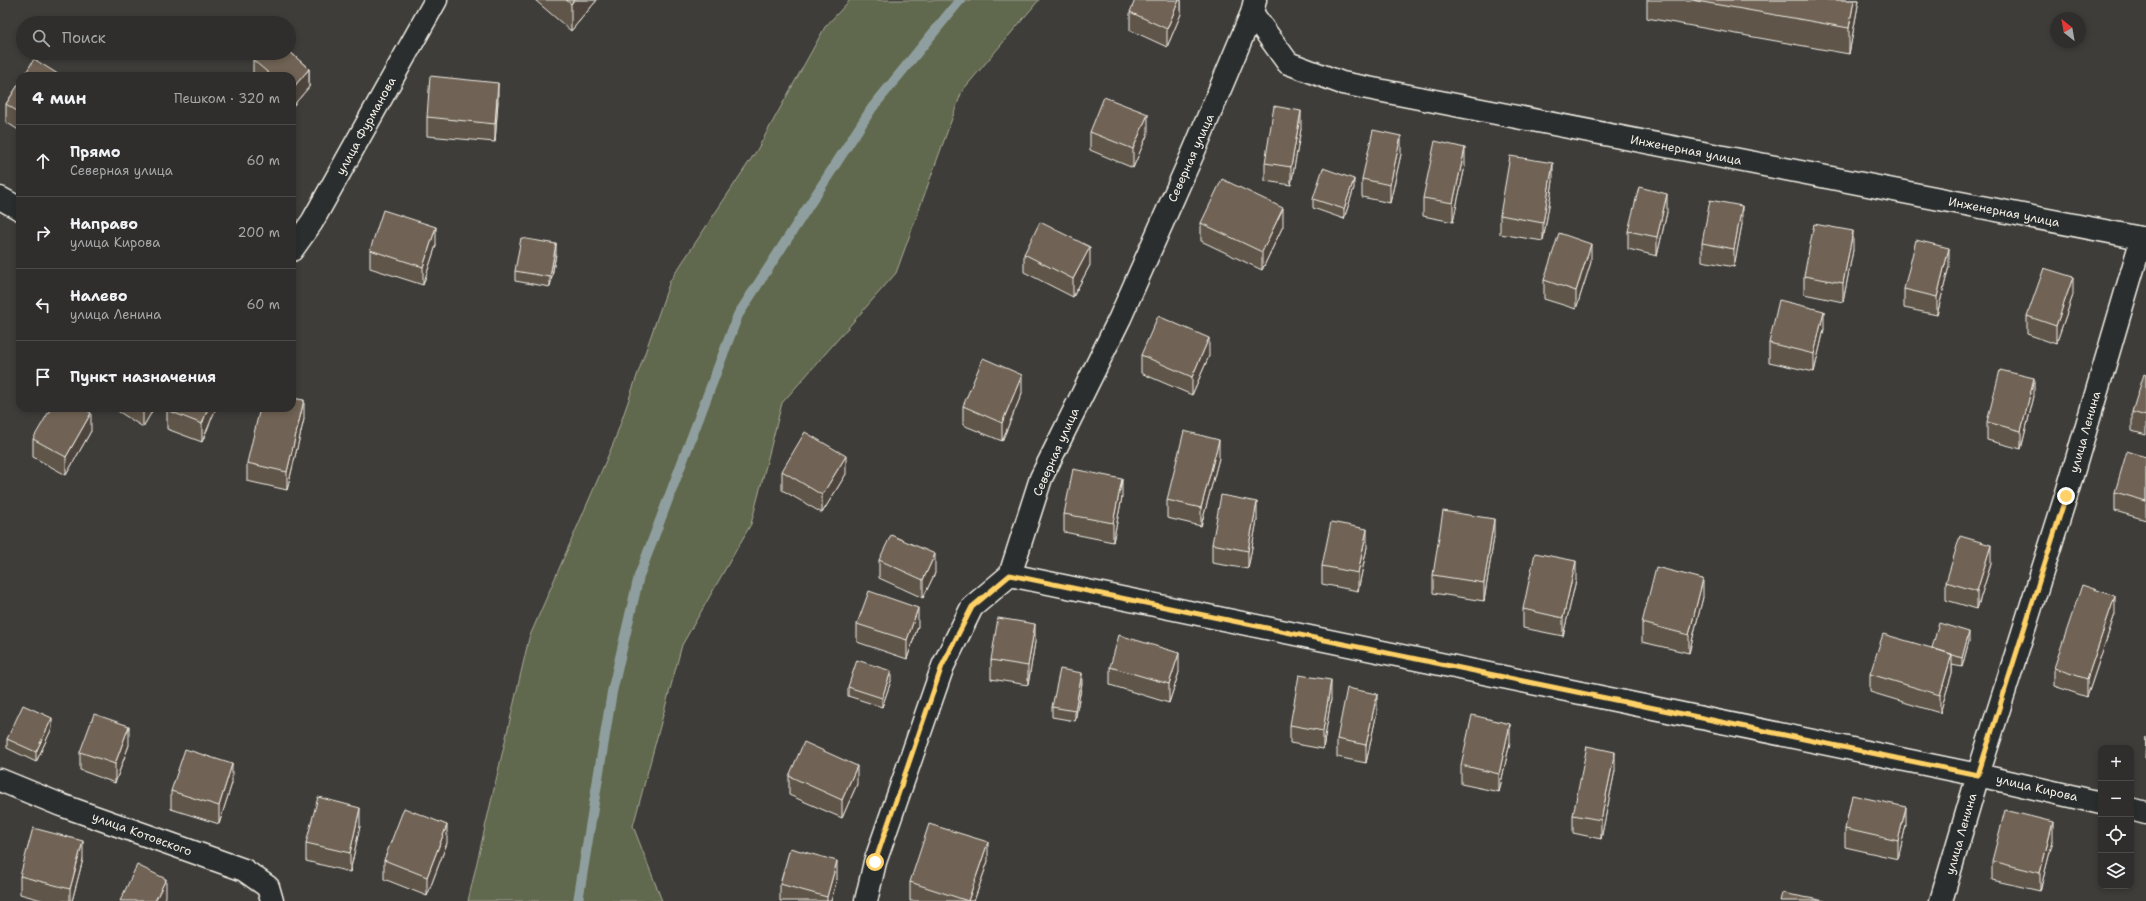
<!DOCTYPE html>
<html lang="ru">
<meta charset="utf-8">
<style>
:root{--surface:#2f2e2c;--page:#3b3a38;--text:#f1f3f6;--muted:#a7a8a9;--line:#4a4a48}
body{margin:0;font-family:"Shantell Sans",sans-serif;background:var(--page);color:var(--text)}
.controls{position:absolute;right:12px;bottom:12px;display:grid;overflow:hidden;border-radius:8px;box-shadow:0 2px 6px #0003}
.controls button{width:36px;height:36px;display:grid;place-items:center;padding:0;border:0;border-bottom:1px solid var(--line);background:var(--surface);color:var(--text);font:20px sans-serif}
.compass{position:absolute;left:2050px;top:12px;width:36px;height:36px;border-radius:50%;background:var(--surface);box-shadow:0 2px 6px #0003;rotate:329deg}
.stop{position:absolute;width:12px;height:12px;margin:-9px;border:3px solid #ffd166;border-radius:50%;background:#fff}
.stop.end{background:#ffd166;border-color:#fff;box-shadow:0 1px 4px #0008}
.list{margin:0;padding:0;list-style:none}
h2{display:flex;justify-content:space-between;align-items:center;height:52px;margin:0;padding:0 16px;font-size:17px}
h2 small{font-size:13px;font-weight:400;color:var(--muted)}
.list li{display:grid;grid-template-columns:26px 1fr auto;gap:12px;align-items:center;box-sizing:border-box;height:72px;padding:0 16px;border-top:1px solid var(--line)}
.list b{display:block;font-size:15px;white-space:nowrap}
.list p{margin:0;font-size:13px;white-space:nowrap;color:var(--muted)}
.list em{font-size:13px;font-style:normal;color:var(--muted)}
.icon{flex:none;width:22px;height:22px;fill:none;stroke:currentColor;stroke-width:2;stroke-linecap:round;stroke-linejoin:round}
.map{position:relative;flex:none;width:2146px;height:901px;overflow:hidden}
.search{position:absolute;background:var(--surface);box-shadow:0 2px 6px #0003;left:16px;top:16px;width:280px;height:44px;display:flex;align-items:center;gap:10px;box-sizing:border-box;padding:0 14px;border-radius:22px;color:var(--muted);font-size:15px}
.panel{position:absolute;background:var(--surface);box-shadow:0 2px 6px #0003;left:16px;top:72px;width:280px;height:340px;border-radius:12px}
.map>svg:first-child{display:block}
</style>
<div class="map">
<svg width="2146" height="901" viewBox="0 0 2146 901">
<rect width="100%" height="100%" fill="#3f3d3a"/>
<filter id="ink" filterUnits="userSpaceOnUse"><feTurbulence type="fractalNoise" baseFrequency=".025" numOctaves="2"/><feDisplacementMap in="SourceGraphic" scale="8" xChannelSelector="R" yChannelSelector="G"/><feConvolveMatrix kernelMatrix="1 2 1 2 8 2 1 2 1" color-interpolation-filters="sRGB"/></filter>
<g filter="url(#ink)">
<!-- green -->
<path fill="#60674d" stroke="#aaac9a" d="M850 0H1039L962 91 896 273 782 403 751 524 682 645 633 826 662 901H468L529 638 614 442 670 281 757 150 825 27Z"/>
<g fill="none" stroke-linecap="round" stroke-linejoin="round">
<!-- stream -->
<path stroke="#8f9f9f" stroke-width="10" d="M578 901 612 692 639 576 738 315 872 108 960 0"/>
<defs>
<path id="minor" d="M1252 13 1288 63 1342 83 2146 239
M0 198 20 209
M292 250 312 222 436 0
M1010 575 1978 775 2101 803
M0 780 61 805 244 870 268 887 272 901
M2131 809 2146 813
M866 901 875 862 943 666 972 607 1010 575 1041 478 1120 318 1194 151 1252 13 1255 0
M1941 901 1978 775 2066 496 2142 238"/>
</defs>
<!-- minor casing -->
<use href="#minor" stroke="#f4f1e8" stroke-width="25"/>
<!-- minor -->
<use href="#minor" stroke="#2a2d2e" stroke-width="22"/>
</g>
<!-- wall -->
<path fill="#5f5549" stroke="#f4f1e8" d="M535 0H597L571 31Z
M1181 0V14L1167 47 1130 30V12Z
M1647 0H1859L1849 54 1647 18Z
M289 51 309 69V87L292 107V76H253V60L259 53H289Z
M20 82V131L6 122V104Z
M498 101 495 142 427 136V117Z
M1301 129 1291 185 1265 181V163Z
M1090 132 1148 133 1133 168 1090 150Z
M1401 154 1390 203 1362 197V179Z
M1465 166 1453 222 1423 216V198Z
M1553 181 1543 241 1500 234V215Z
M1354 188 1344 219 1313 208V199Z
M1667 212 1657 256 1628 249V231Z
M1201 223 1283 226 1262 270 1201 241Z
M1742 224 1734 267 1702 261V243Z
M436 245 423 285 370 268V250Z
M1853 250 1843 302 1804 294V276Z
M556 254 550 287 515 281V271Z
M1024 254 1090 265 1073 297 1024 272Z
M1591 262 1576 309 1544 299V280Z
M1949 266 1937 315 1904 308V289Z
M2073 295 2056 344 2027 334V316Z
M1824 329 1814 372 1769 362V343Z
M1141 355 1209 356 1192 395 1141 373Z
M2146 375V435L2132 431V412Z
M1022 393 1002 441 963 425V406Z
M2034 396 2021 449 1987 440V422Z
M113 408H154L143 427Z
M168 408H216L202 442 167 429V410Z
M304 419 287 490 247 481V463Z
M91 431 66 475 33 457V439Z
M2146 457V520L2115 511V492Z
M1219 458 1201 526 1167 518V500Z
M782 471 846 474 822 513 782 490Z
M1122 497 1113 542 1064 532V514Z
M1257 520 1248 569 1212 563V544Z
M1494 537 1484 601 1433 593V575Z
M1367 547 1358 591 1322 584V566Z
M879 560 935 573 923 598 879 578Z
M1991 564 1977 609 1946 600V582Z
M1576 580 1563 636 1523 628V609Z
M1703 597 1689 653 1642 642V623Z
M2115 614 2087 697 2054 686V668Z
M857 624 918 626 907 659 857 642Z
M1969 641 1962 667 1952 665V673L1940 713 1870 692V674L1932 648Z
M1035 642 1028 685 991 679V660Z
M1110 667 1179 672 1169 703 1110 685Z
M891 681 882 707 848 696V687Z
M1082 683 1075 721 1052 717V707Z
M1331 699 1323 749 1290 743V725Z
M1377 712 1366 763 1337 757V739Z
M52 728 36 762 7 748V739Z
M2146 737V758H2145Z
M1510 742 1499 792 1461 784V765Z
M129 745 115 783 80 770V752Z
M1615 770 1601 839 1573 833V815Z
M789 776 857 784 842 818 789 795Z
M232 783 219 824 171 809V791Z
M1906 825 1898 859 1845 847V829Z
M360 826 350 872 306 861V843Z
M2053 840 2040 891 1992 880V861Z
M447 843 427 896 384 879V860Z
M83 859 72 901H45L20 894V876Z
M988 861 974 901H910V882Z
M837 879 831 901H780V884Z"/>
<!-- shaded-wall -->
<path fill="#4e453c" stroke="#f4f1e8" d="M574 0H597L571 31V4Z
M1179 0H1181V14L1167 47V29Z
M1854 0H1859L1849 54V28Z
M309 69V87L292 107V89Z
M498 83V101L495 142V124Z
M1301 111V129L1291 185V167Z
M1148 114V133L1133 168V149Z
M1401 136V154L1390 203V185Z
M1465 148V166L1453 222V203Z
M1553 163V181L1543 241V223Z
M1354 179V188L1344 219V209Z
M1667 194V212L1657 256V237Z
M1742 206V224L1734 267V249Z
M1283 208V226L1262 270V252Z
M436 227V245L423 285V267Z
M1853 231V250L1843 302V283Z
M556 244V254L550 287V277Z
M1591 244V262L1576 309V291Z
M1090 247V265L1073 297V279Z
M1949 248V266L1937 315V297Z
M2073 277V295L2056 344V326Z
M1824 311V329L1814 372V354Z
M1209 338V356L1192 395V377Z
M1022 375V393L1002 441V423Z
M2034 378V396L2021 449V431Z
M304 400V419L287 490V472Z
M143 408H154L143 427Z
M208 408H216L202 442V424Z
M91 413V431L66 475V457Z
M1219 440V458L1201 526V508Z
M846 456V474L822 513V495Z
M1122 479V497L1113 542V523Z
M1257 502V520L1248 569V551Z
M1494 519V537L1484 601V583Z
M1367 529V547L1358 591V573Z
M1991 545V564L1977 609V591Z
M935 554V573L923 598V580Z
M1576 561V580L1563 636V618Z
M1703 579V597L1689 653V635Z
M2115 596V614L2087 697V679Z
M918 608V626L907 659V640Z
M1035 624V642L1028 685V666Z
M1969 632V641L1962 667V658Z
M1179 653V672L1169 703V684Z
M1952 654V673L1940 713V695Z
M891 671V681L882 707V698Z
M1082 673V683L1075 721V711Z
M1331 680V699L1323 749V731Z
M1377 694V712L1366 763V745Z
M52 718V728L36 762V752Z
M1510 724V742L1499 792V774Z
M129 726V745L115 783V764Z
M1615 752V770L1601 839V820Z
M232 764V783L219 824V806Z
M857 766V784L842 818V800Z
M1906 807V825L1898 859V841Z
M360 808V826L350 872V853Z
M2053 822V840L2040 891V873Z
M447 825V843L427 896V877Z
M83 841V859L72 901H70V889Z
M988 842V861L974 901H968Z
M837 861V879L831 901H827V897Z
M166 879V897L164 901H155Z"/>
<!-- building -->
<path fill="#6f6355" stroke="#f4f1e8" d="M566 0H574L571 4Z
M1135 0H1179L1167 29 1130 12Z
M1691 0H1854L1849 28Z
M289 51 309 69 292 89V76H272L253 60 259 53H289Z
M34 59 61 76H24Z
M430 76 498 83 495 124 427 117Z
M20 82V113L6 104Z
M1104 97 1148 114 1133 149 1090 132Z
M1274 106 1301 111 1291 167 1265 163Z
M1373 130 1401 136 1390 185 1362 179Z
M1435 141 1465 148 1453 203 1423 198Z
M1510 156 1553 163 1543 223 1500 215Z
M1323 168 1354 179 1344 209 1313 199Z
M1222 179 1283 208 1262 252 1201 223Z
M1639 187 1667 194 1657 237 1628 231Z
M1710 200 1742 206 1734 249 1702 243Z
M383 210 436 227 423 267 370 250Z
M1040 222 1090 247 1073 279 1024 254Z
M1814 224 1853 231 1843 283 1804 276Z
M1559 233 1591 244 1576 291 1544 280Z
M521 238 556 244 550 277 515 271Z
M1916 240 1949 248 1937 297 1904 289Z
M2044 268 2073 277 2056 326 2027 316Z
M1779 300 1824 311 1814 354 1769 343Z
M1158 316 1209 338 1192 377 1141 355Z
M983 358 1022 375 1002 423 963 406Z
M2000 370 2034 378 2021 431 1987 422Z
M2144 374 2146 375V416L2132 412Z
M292 398 304 400 287 472 247 463 260 408H292Z
M51 408H83L91 413 66 457 33 439Z
M168 408H208L202 424 167 410Z
M1184 431 1219 440 1201 508 1167 500Z
M805 432 846 456 822 495 782 471Z
M2127 451 2146 457V501L2115 492Z
M1073 469 1122 479 1113 523 1064 514Z
M1221 495 1257 502 1248 551 1212 544Z
M1443 511 1494 519 1484 583 1433 575Z
M1331 522 1367 529 1358 573 1322 566Z
M891 535 935 554 923 580 879 560Z
M1960 536 1991 545 1977 591 1946 582Z
M1535 553 1576 561 1563 618 1523 609Z
M1656 567 1703 579 1689 635 1642 623Z
M2082 585 2115 596 2087 679 2054 668Z
M869 591 918 608 907 640 857 624Z
M998 618 1035 624 1028 666 991 660Z
M1939 623 1969 632 1962 658 1932 648Z
M1883 634 1952 654 1940 695 1870 674Z
M1119 635 1179 653 1169 684 1110 667Z
M857 660 891 671 882 698 848 687Z
M1060 669 1082 673 1075 711 1052 707Z
M1299 675 1331 680 1323 731 1290 725Z
M1347 688 1377 694 1366 745 1337 739Z
M23 705 52 718 36 752 7 739Z
M94 714 129 726 115 764 80 752Z
M1472 715 1510 724 1499 774 1461 765Z
M804 742 857 766 842 800 789 776Z
M1587 746 1615 752 1601 820 1573 815Z
M185 749 232 764 219 806 171 791Z
M1852 795 1906 807 1898 841 1845 829Z
M318 797 360 808 350 853 306 843Z
M404 808 447 825 427 877 384 860Z
M2005 810 2053 822 2040 873 1992 861Z
M929 824 988 842 968 901 910 882Z
M33 828 83 841 70 889 20 876Z
M790 848 837 861 827 897 780 884Z
M137 865 166 879 155 901H120Z
M1782 893 1825 901H1780Z"/>
</g>
<g fill="none" stroke-linecap="round" stroke-linejoin="round" filter="url(#ink)">
<!-- route -->
<path stroke="#ffd166" stroke-width="5" d="M875 862 942 666 972 607 1010 575 1978 775 2066 496"/>
</g>
<g text-anchor="middle" stroke-width="3" stroke-linejoin="round" paint-order="stroke">
<!-- street labels -->
<g font-size="12" fill="#f4f1e8" stroke="#2a2d2e">
<text transform="translate(366 126) rotate(-61)" y="4">улица Фурманова</text>
<text transform="translate(1686 150) rotate(11)" y="4">Инженерная улица</text>
<text transform="translate(1191 158) rotate(-66)" y="4">Северная улица</text>
<text transform="translate(2004 212) rotate(11)" y="4">Инженерная улица</text>
<text transform="translate(2085 432) rotate(-74)" y="4">улица Ленина</text>
<text transform="translate(1056 452) rotate(-66)" y="4">Северная улица</text>
<text transform="translate(2037 788) rotate(13)" y="4">улица Кирова</text>
<text transform="translate(142 834) rotate(20)" y="4">улица Котовского</text>
<text transform="translate(1961 834) rotate(-74)" y="4">улица Ленина</text>
</g>
</g>
</svg>
<div class="controls">
<button>+</button>
<button>−</button>
<button><svg class="icon" aria-label="locate" viewBox="0 0 24 24"><circle cx="12" cy="12" r="6"/><path d="M12 2v4M12 18v4M2 12h4M18 12h4"/></svg></button>
<button><svg class="icon" aria-label="layers" viewBox="0 0 24 24"><path d="M12 4l9 5-9 5-9-5zM3 14l9 5 9-5"/></svg></button>
</div>
<svg class="compass" viewBox="-18 -18 36 36"><path d="M0-13l5 13h-10z" fill="#e53935"/><path d="M0 13l5-13h-10z" fill="#a7a8a9"/></svg>
<div class="stop" style="left:875px;top:862px"></div>
<div class="stop end" style="left:2066px;top:496px"></div>
<div class="search"><svg class="icon" aria-label="search" viewBox="0 0 24 24"><circle cx="10" cy="10" r="6"/><path d="M15 15l6 6"/></svg>Поиск</div>
<section class="panel">
<h2>4 мин<small>Пешком · 320 m</small></h2>
<ul class="list">
<li><svg class="icon" aria-label="ahead" viewBox="0 0 24 24"><path d="M12 20V5M6 11l6-6 6 6"/></svg><div><b>Прямо</b><p>Северная улица</p></div><em>60 m</em></li>
<li><svg class="icon" aria-label="right" viewBox="0 0 24 24"><path d="M7 20v-9h11M14 6l5 5-5 5"/></svg><div><b>Направо</b><p>улица Кирова</p></div><em>200 m</em></li>
<li><svg class="icon" aria-label="left" viewBox="0 0 24 24"><path d="M17 20v-9H6M10 6l-5 5 5 5"/></svg><div><b>Налево</b><p>улица Ленина</p></div><em>60 m</em></li>
<li><svg class="icon" aria-label="arrive" viewBox="0 0 24 24"><path d="M6 21V4h12l-3 4 3 4H6"/></svg><div><b>Пункт назначения</b></div></li>
</ul>
</section>
</div>
